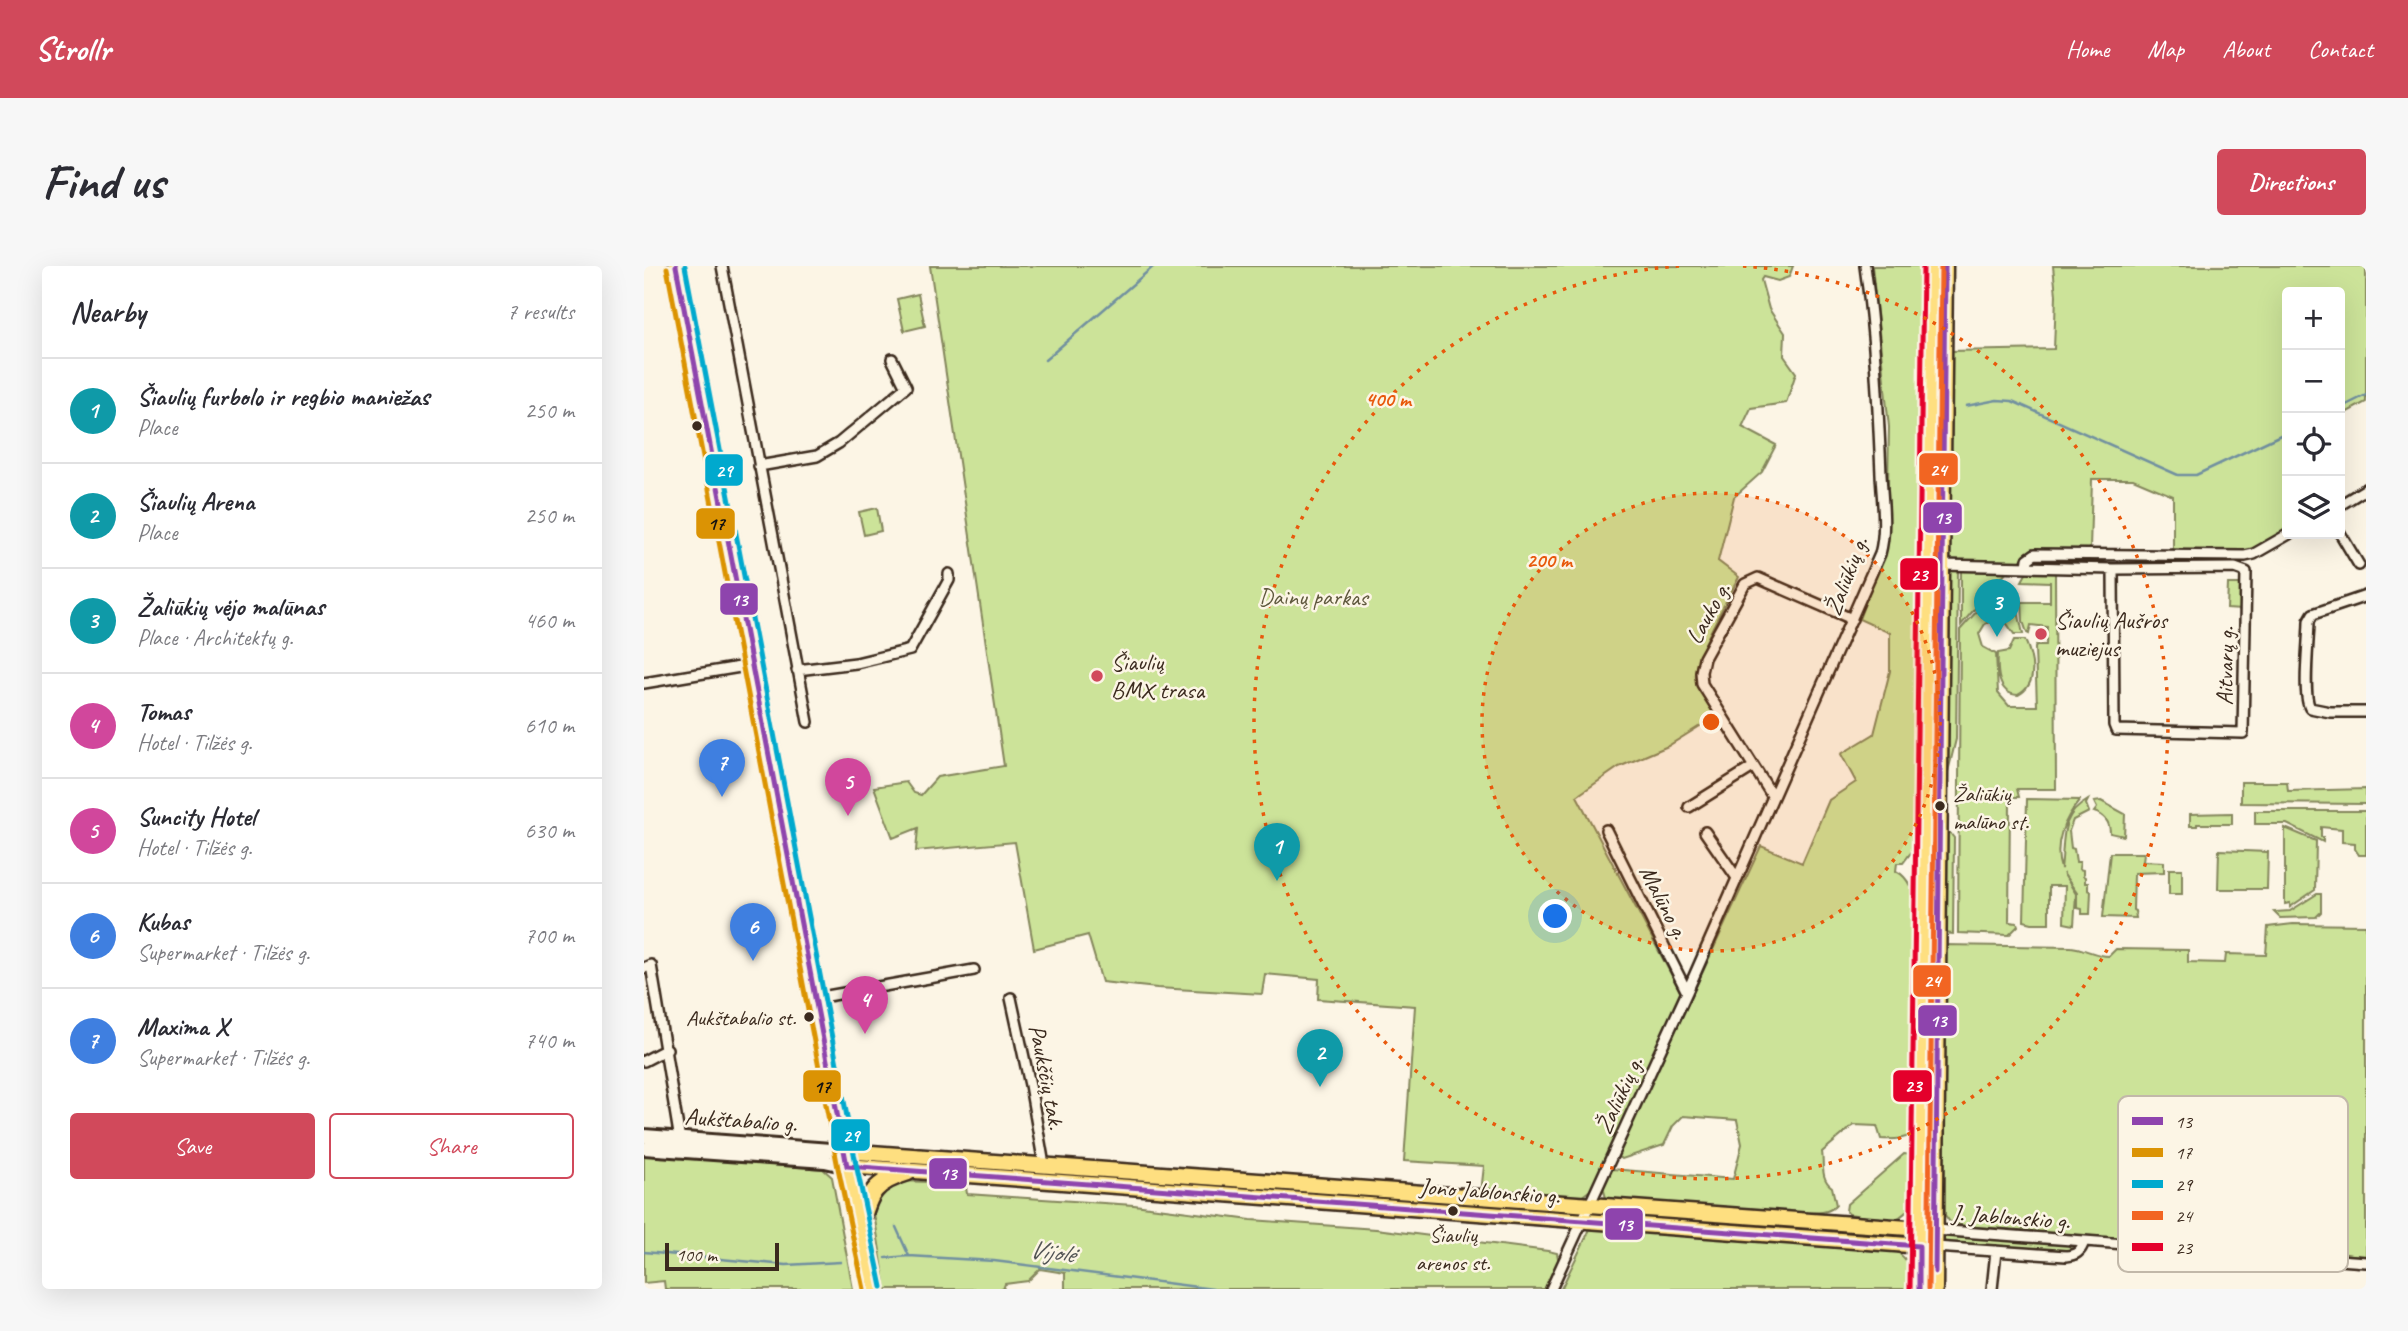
<!DOCTYPE html>
<meta charset="utf-8">
<style>
:root{--surface:#fff;--page:#f7f7f7;--text:#2b2b33;--muted:#7c7c81;--line:#e1e1e2;--accent:#d1495b}
body{margin:0;font-family:Caveat,sans-serif;background:var(--page);color:var(--text)}
.controls{position:absolute;right:21px;top:21px;display:grid;overflow:hidden;border-radius:7px;box-shadow:0 7px 28px #0002}
.controls button{width:63px;height:63px;display:grid;place-items:center;padding:0;border:0;border-bottom:2px solid var(--line);background:var(--surface);color:var(--text);font:35px sans-serif}
.scale{position:absolute;left:21px;bottom:18px;width:114px;box-sizing:border-box;padding-left:7px;border:4px solid #3b2a1e;border-top:0;font-size:19px;line-height:24px;white-space:nowrap;color:#3b2a1e;-webkit-text-stroke:5px #fcf5e5;paint-order:stroke}
.you{position:absolute;left:912px;top:651px;width:24px;height:24px;margin:-18px;border:5px solid #fff;border-radius:50%;background:#1a73e8;box-shadow:0 0 0 10px #1a73e833}
.badge{display:grid;place-items:center;width:46px;height:46px;border-radius:50%;background:var(--accent);color:#fff;font-size:23px;font-weight:700}
.pin{position:absolute;translate:-50% -58px;filter:drop-shadow(0 2px 4px #0008)}
.pin::after{content:'';position:absolute;top:37px;width:24px;height:21px;background:inherit;clip-path:polygon(0 0,100% 0,50% 100%)}
.list{margin:0;padding:0;list-style:none}
h2{display:flex;justify-content:space-between;align-items:center;height:91px;margin:0;padding:0 28px;font-size:30px}
h2 small{font-size:23px;font-weight:400;color:var(--muted)}
.list li{display:grid;grid-template-columns:46px 1fr auto;gap:21px;align-items:center;box-sizing:border-box;height:105px;padding:0 28px;border-top:2px solid var(--line)}
.list b{display:block;font-size:26px;white-space:nowrap}
.list p{margin:0;font-size:23px;white-space:nowrap;color:var(--muted)}
.list em{font-size:23px;font-style:normal;color:var(--muted)}
.actions{display:flex;gap:14px;padding:21px 28px}
.actions a{flex:1;padding:16px 0;border:2px solid var(--accent);border-radius:7px;text-align:center;font-size:24px;color:var(--accent)}
.actions .main{background:var(--accent);color:#fff}
.icon{flex:none;width:38px;height:38px;fill:none;stroke:currentColor;stroke-width:2;stroke-linecap:round;stroke-linejoin:round}
.map{position:relative;flex:none;width:1722px;height:1023px;overflow:hidden;border-radius:7px}
header{display:flex;align-items:center;gap:42px;box-sizing:border-box;height:98px;padding:0 35px;background:var(--accent);color:#fff}
header strong{font-size:33px}
nav{display:flex;gap:38px;margin-inline-start:auto;font-size:24px}
.intro{display:flex;align-items:center;justify-content:space-between;box-sizing:border-box;height:168px;padding:0 42px}
h1{margin:0;font-size:49px}
.button{padding:18px 32px;border-radius:7px;background:var(--accent);color:#fff;font-size:24px;font-weight:700}
main{display:flex;gap:42px;padding:0 42px}
aside{flex:1;background:var(--surface);border-radius:7px;box-shadow:0 7px 28px #0002}
.map>svg:first-child{display:block}
</style>
<header>
<strong>Strollr</strong>
<nav><a>Home</a><a>Map</a><a>About</a><a>Contact</a></nav>
</header>
<div class="intro"><h1>Find us</h1><a class="button">Directions</a></div>
<main>
<aside>
<h2>Nearby<small>7 results</small></h2>
<ul class="list">
<li><span class="badge" style="background:#0f9aa8">1</span><div><b>Šiaulių furbolo ir regbio maniežas</b><p>Place</p></div><em>250 m</em></li>
<li><span class="badge" style="background:#0f9aa8">2</span><div><b>Šiaulių Arena</b><p>Place</p></div><em>250 m</em></li>
<li><span class="badge" style="background:#0f9aa8">3</span><div><b>Žaliūkių vėjo malūnas</b><p>Place · Architektų g.</p></div><em>460 m</em></li>
<li><span class="badge" style="background:#d1479c">4</span><div><b>Tomas</b><p>Hotel · Tilžės g.</p></div><em>610 m</em></li>
<li><span class="badge" style="background:#d1479c">5</span><div><b>Suncity Hotel</b><p>Hotel · Tilžės g.</p></div><em>630 m</em></li>
<li><span class="badge" style="background:#3f7fe0">6</span><div><b>Kubas</b><p>Supermarket · Tilžės g.</p></div><em>700 m</em></li>
<li><span class="badge" style="background:#3f7fe0">7</span><div><b>Maxima X</b><p>Supermarket · Tilžės g.</p></div><em>740 m</em></li>
</ul>
<div class="actions"><a class="main">Save</a><a>Share</a></div>
</aside>
<div class="map">
<svg width="1722" height="1023" viewBox="0 0 1722 1023">
<rect width="100%" height="100%" fill="#fcf5e5"/>
<filter id="ink" filterUnits="userSpaceOnUse"><feTurbulence type="fractalNoise" baseFrequency=".0143" numOctaves="2"/><feDisplacementMap in="SourceGraphic" scale="14" xChannelSelector="R" yChannelSelector="G"/><feConvolveMatrix kernelMatrix="1 2 1 2 8 2 1 2 1" color-interpolation-filters="sRGB"/></filter>
<g filter="url(#ink)">
<!-- green -->
<path fill="#cce399" stroke="#84865c" stroke-width="2" d="M286 0H1149L1145 11 1134 15 1119 11 1117 14 1125 43 1141 67 1140 90 1152 107 1142 137 1107 142 1098 161 1132 179 1118 206 1090 231 1074 295 1095 311C1086 329 1048 395 1051 411 1054 425 1065 438 1072 450L1024 480 975 501 933 530 1038 729 949 922 937 931 837 926 840 900 760 895 771 740 674 733 675 713 621 708 618 728 513 722 458 716 444 669 390 683 371 576 272 585 274 562 249 572 230 521 262 516 270 527 277 529 293 511 360 500Z
M1228 0H1281L1273 560 1268 585 1259 597H1253L1252 605C1266 612 1269 626 1271 641L1274 830C1263 863 1282 875 1237 873L1233 860 1210 859 1178 886C1180 898 1176 913 1188 921L1192 939C1183 950 1166 945 1152 948L968 934 962 932 959 921 968 903 1089 913 1098 878 1093 854 1039 850 1029 860 1020 879 978 893 973 891 1117 580 1158 597 1185 534 1212 516 1197 488 1230 468 1246 405V367L1215 353 1243 279 1245 161Z
M1409 0H1722V136L1696 150V26H1643V214C1639 231 1643 248 1643 266L1607 284 1587 287 1529 284V230L1489 213H1448L1446 284 1383 286 1375 297 1307 296 1302 292 1305 85 1410 83 1412 29Z
M274 28 281 60 260 65 253 33Z
M233 242 237 265 220 269 215 246Z
M1317 304 1363 305 1317 359Z
M1307 305H1314L1312 473 1304 506 1301 497 1302 311Z
M1383 306H1411L1412 523H1373L1375 531H1368L1366 533 1365 656 1373 657 1374 660 1365 669 1314 667 1316 364 1352 324 1351 353 1341 358 1335 368 1339 381 1352 388 1354 427 1365 440H1393L1391 382 1392 379H1402L1403 361 1387 359 1385 368 1383 367 1379 355 1378 336H1406V316L1378 315Z
M1584 318H1597V344L1583 343Z
M1354 336H1372L1379 368H1370L1361 355 1354 354Z
M1370 374H1381C1389 392 1395 418 1374 429 1353 428 1353 404 1354 387L1365 385Z
M1597 516H1643L1644 525 1722 523V538L1597 537Z
M1383 533 1436 534C1420 553 1409 578 1417 603 1421 574 1414 551 1444 534L1442 538 1445 546 1429 554 1425 565 1427 582 1430 583 1432 596H1436L1435 603 1439 604V610L1441 611V617H1444V624L1447 625 1446 648H1438V643L1433 642V627L1419 607 1432 628 1430 659 1420 657 1421 620H1405V657H1388L1380 655Z
M1457 535 1481 548 1480 570 1466 567C1466 556 1460 549 1450 546L1453 542 1450 536Z
M1611 545H1722V589H1715L1711 583V577L1698 576V563L1677 561V571H1679V576L1643 558H1611Z
M1588 547V558H1553V560H1546V548Z
M1641 562 1672 575 1671 624 1646 641V637L1641 638Z
M1300 567H1306L1310 572 1309 668 1299 667Z
M1575 584 1624 586 1623 623H1574Z
M1466 587H1500L1499 595 1520 596V606L1490 607 1489 644 1491 645 1492 652 1459 651Z
M1525 603H1538V628H1525Z
M1673 628H1677V646L1672 651 1636 652 1630 646 1646 645Z
M1649 658 1722 659V990L1326 961 1306 956 1301 949 1299 679C1342 680 1385 680 1427 681 1440 682 1451 690 1465 690L1472 683 1544 684V696L1581 697 1582 688 1622 689 1624 661Z
M1260 888 1267 889C1271 896 1268 906 1270 915 1274 934 1263 953 1243 955 1234 956 1216 949 1205 948L1202 945 1203 938Z
M0 889 179 903 188 911 209 1023H21L20 1015 0 1017Z
M407 908 440 911 461 908 937 943V948Z
M255 915 315 917 322 921 323 928 490 939 607 954 732 963 904 985 913 987 915 997 901 1023H421V1007L396 1003 384 1015 361 1018 359 1023H242L229 941 233 927Z
M949 944 1190 964V965L947 949Z
M947 961 1250 984C1265 993 1270 1005 1270 1023H917Z
M1301 970 1424 979 1428 983 1424 985 1301 976 1299 972Z"/>
<g fill="none" stroke-linecap="round" stroke-linejoin="round">
<!-- stream -->
<path stroke="#7190a0" stroke-width="2.5" d="M401 94 510 0
M1322 140 1353 134 1368 135 1534 209H1552L1643 166
M1696 142 1722 129
M252 961 265 990
M0 986 142 999 197 996
M242 992 265 990 350 995 569 1023"/>
<defs>
<path id="street" d="M78 0 164 456
M115 200 173 190 195 177 262 121 248 93
M1696 239 1722 223
M1696 267 1715 299
M1297 299 1469 303 1591 302 1602 306 1599 467 1472 464 1470 459 1469 303
M1383 301 1384 293 1391 288 1601 290 1610 288 1645 268
M1722 330 1669 348 1665 355C1665 374 1658 428 1666 442L1686 446H1722
M153 404 212 397 266 384 305 314V308
M0 417 108 399
M1129 531 1058 418 1057 406 1060 392 1101 318 1114 312 1208 353
M1045 541 1109 501
M962 564 1043 726
M1061 566 1093 612
M0 702 7 699 36 874
M172 732 330 704
M367 732 386 819 400 899
M0 795 23 783
M1292 964 1722 996
M1291 981 1422 990C1432 989 1437 986 1440 975
M907 1023 1043 726 1236 288C1243 262 1238 234 1237 208 1234 138 1231 69 1221 0
M1348 1023 1352 985"/>
<path id="secondary" d="M0 870 200 885
M0 882 181 895 203 900"/>
<path id="primary" d="M200 885 1292 964
M203 900 1291 981
M1275 1023 1288 0
M1291 1023 1301 0"/>
<path id="highway" d="M32 0 203 900 229 1023
M217 959C225 926 231 916 264 906"/>
</defs>
<!-- street casing -->
<use href="#street" stroke="#3b2a1e" stroke-width="14"/>
<!-- secondary casing -->
<use href="#secondary" stroke="#3b2a1e" stroke-width="18"/>
<!-- primary casing -->
<use href="#primary" stroke="#3b2a1e" stroke-width="19"/>
<!-- highway casing -->
<use href="#highway" stroke="#3b2a1e" stroke-width="21"/>
<!-- street -->
<use href="#street" stroke="#fcf5e5" stroke-width="9"/>
<!-- secondary -->
<use href="#secondary" stroke="#fcf5e5" stroke-width="12"/>
<!-- primary -->
<use href="#primary" stroke="#fedf80" stroke-width="14"/>
<!-- highway -->
<use href="#highway" stroke="#fedf80" stroke-width="16"/>
<defs>
<path id="bus-1" d="M32 0 203 900 1275 980V1023
M1291 1006 1301 0"/>
<path id="bus-2" d="M23 2 194 902 220 1023"/>
<path id="bus-3" d="M41 0 212 898 238 1021"/>
<path id="bus-4" d="M1284 1023 1297 0"/>
<path id="bus-5" d="M1266 1023 1279 0"/>
</defs>
<!-- bus-1 casing -->
<use href="#bus-1" stroke="#fcf5e5" stroke-width="10"/>
<!-- bus-2 casing -->
<use href="#bus-2" stroke="#fcf5e5" stroke-width="10"/>
<!-- bus-3 casing -->
<use href="#bus-3" stroke="#fcf5e5" stroke-width="10"/>
<!-- bus-4 casing -->
<use href="#bus-4" stroke="#fcf5e5" stroke-width="10"/>
<!-- bus-5 casing -->
<use href="#bus-5" stroke="#fcf5e5" stroke-width="10"/>
<!-- bus-1 -->
<use href="#bus-1" stroke="#8e44ad" stroke-width="5"/>
<!-- bus-2 -->
<use href="#bus-2" stroke="#db9304" stroke-width="5"/>
<!-- bus-3 -->
<use href="#bus-3" stroke="#00a9ce" stroke-width="5"/>
<!-- bus-4 -->
<use href="#bus-4" stroke="#f26522" stroke-width="5"/>
<!-- bus-5 -->
<use href="#bus-5" stroke="#e4002b" stroke-width="5"/>
</g>
</g>
<!-- distance rings -->
<circle cx="1067" cy="456" r="229" fill="#e8590c" fill-opacity=".12"/>
<g fill="none" stroke="#e8590c" stroke-width="3.5" stroke-dasharray="3.5 7">
<circle cx="1067" cy="456" r="229"/>
<path d="M1099 0A457 457 0 1 1 1035 0"/>
</g>
<!-- markers -->
<g fill="#3b2a1e" stroke="#fcf5e5" stroke-width="2.5">
<circle cx="53" cy="160" r="6"/>
<circle cx="1296" cy="540" r="6"/>
<circle cx="165" cy="751" r="6"/>
<circle cx="809" cy="945" r="6"/>
</g>
<g fill="#d1495b" stroke="#fcf5e5" stroke-width="2.5">
<circle cx="1397" cy="368" r="7"/>
<circle cx="453" cy="410" r="7"/>
</g>
<g text-anchor="middle" stroke-width="5" stroke-linejoin="round" paint-order="stroke">
<!-- bus labels -->
<g font-size="22" fill="#3b2a1e" stroke="#fcf5e5" text-anchor="start">
<text x="1309" y="535">Žaliūkių<tspan x="1309" dy="28">malūno st.</tspan></text>
<text x="152" y="759" text-anchor="end">Aukštabalio st.</text>
<text x="809" y="976" text-anchor="middle">Šiaulių<tspan x="809" dy="28">arenos st.</tspan></text>
</g>
<!-- street labels -->
<g font-size="24" fill="#3b2a1e" stroke="#fcf5e5">
<text transform="translate(1202 310) rotate(-69)" y="8">Žaliūkių g.</text>
<text transform="translate(1064 347) rotate(-61)" y="8">Lauko g.</text>
<text transform="translate(1581 400) rotate(-89)" y="8">Aitvarų g.</text>
<text transform="translate(1020 636) rotate(63)" y="8">Malūno g.</text>
<text transform="translate(403 811) rotate(79)" y="8">Paukščių tak.</text>
<text transform="translate(975 829) rotate(-65)" y="8">Žaliūkių g.</text>
<text transform="translate(97 854) rotate(4)" y="8">Aukštabalio g.</text>
<text transform="translate(846 925) rotate(4)" y="8">Jono Jablonskio g.</text>
<text transform="translate(1367 951) rotate(4)" y="8">J. Jablonskio g.</text>
</g>
<!-- park labels -->
<g font-size="24" fill="#5f583d" stroke="#fcf5e5">
<text x="669" y="339">Dainų parkas</text>
</g>
<!-- poi labels -->
<g font-size="24" fill="#3b2a1e" stroke="#fcf5e5" text-anchor="start">
<text x="1411" y="362">Šiaulių Aušros<tspan x="1411" dy="28">muziejus</tspan></text>
<text x="467" y="404">Šiaulių<tspan x="467" dy="28">BMX trasa</tspan></text>
</g>
<!-- water labels -->
<g font-size="26" font-style="italic" fill="#525454" stroke="#fcf5e5">
<text transform="translate(408 985) rotate(7)" y="9">Vijolė</text>
</g>
</g>
<!-- legend -->
<rect x="1474" y="830" width="230" height="176" rx="10" fill="#fcf5e5" stroke="#c2b8a9" stroke-width="2"/>
<rect x="1488" y="851" width="31" height="8" fill="#8e44ad"/>
<rect x="1488" y="882" width="31" height="9" fill="#db9304"/>
<rect x="1488" y="914" width="31" height="8" fill="#00a9ce"/>
<rect x="1488" y="945" width="31" height="9" fill="#f26522"/>
<rect x="1488" y="977" width="31" height="8" fill="#e4002b"/>
<g font-size="19" fill="#3b2a1e">
<text x="1531" y="862">13</text>
<text x="1531" y="893">17</text>
<text x="1531" y="925">29</text>
<text x="1531" y="956">24</text>
<text x="1531" y="988">23</text>
</g>
<circle cx="1067" cy="456" r="10" fill="#e8590c" stroke="#fcf5e5" stroke-width="3.5"/>
<g font-size="21" text-anchor="middle" font-weight="bold" fill="#e8590c" stroke="#fcf5e5" stroke-width="5" stroke-linejoin="round" paint-order="stroke">
<text x="744" y="140">400 m</text>
<text x="905" y="301">200 m</text>
</g>
<g stroke="#fcf5e5" stroke-width="2.5">
<rect x="1274" y="186" width="41" height="34" rx="7" fill="#f26522"/>
<rect x="60" y="187" width="40" height="34" rx="7" fill="#00a9ce"/>
<rect x="1278" y="235" width="41" height="33" rx="7" fill="#8e44ad"/>
<rect x="51" y="241" width="41" height="33" rx="7" fill="#db9304"/>
<rect x="1255" y="291" width="40" height="34" rx="7" fill="#e4002b"/>
<rect x="75" y="316" width="40" height="34" rx="7" fill="#8e44ad"/>
<rect x="1268" y="698" width="40" height="34" rx="7" fill="#f26522"/>
<rect x="1273" y="738" width="41" height="33" rx="7" fill="#8e44ad"/>
<rect x="1248" y="803" width="41" height="34" rx="7" fill="#e4002b"/>
<rect x="158" y="803" width="40" height="34" rx="7" fill="#db9304"/>
<rect x="186" y="852" width="41" height="34" rx="7" fill="#00a9ce"/>
<rect x="284" y="891" width="40" height="33" rx="7" fill="#8e44ad"/>
<rect x="960" y="941" width="40" height="34" rx="7" fill="#8e44ad"/>
</g>
<g font-size="19" text-anchor="middle" font-weight="bold" fill="#fff">
<text x="1294" y="210">24</text>
<text x="80" y="211">29</text>
<text x="1298" y="258">13</text>
<text x="1275" y="315">23</text>
<text x="95" y="340">13</text>
<text x="1288" y="721">24</text>
<text x="1294" y="761">13</text>
<text x="1269" y="826">23</text>
<text x="207" y="876">29</text>
<text x="304" y="914">13</text>
<text x="980" y="965">13</text>
</g>
<g font-size="19" text-anchor="middle" font-weight="bold" fill="#111">
<text x="72" y="264">17</text>
<text x="178" y="827">17</text>
</g>
</svg>
<div class="controls">
<button>+</button>
<button>−</button>
<button><svg class="icon" aria-label="locate" viewBox="0 0 24 24"><circle cx="12" cy="12" r="6"/><path d="M12 2v4M12 18v4M2 12h4M18 12h4"/></svg></button>
<button><svg class="icon" aria-label="layers" viewBox="0 0 24 24"><path d="M12 4l9 5-9 5-9-5zM3 14l9 5 9-5"/></svg></button>
</div>
<div class="scale">100 m</div>
<div class="you"></div>
<div class="pin badge" style="left:633px;top:615px;background:#0f9aa8">1</div>
<div class="pin badge" style="left:676px;top:821px;background:#0f9aa8">2</div>
<div class="pin badge" style="left:1353px;top:371px;background:#0f9aa8">3</div>
<div class="pin badge" style="left:221px;top:768px;background:#d1479c">4</div>
<div class="pin badge" style="left:204px;top:550px;background:#d1479c">5</div>
<div class="pin badge" style="left:109px;top:695px;background:#3f7fe0">6</div>
<div class="pin badge" style="left:78px;top:531px;background:#3f7fe0">7</div>
</div>
</main>
